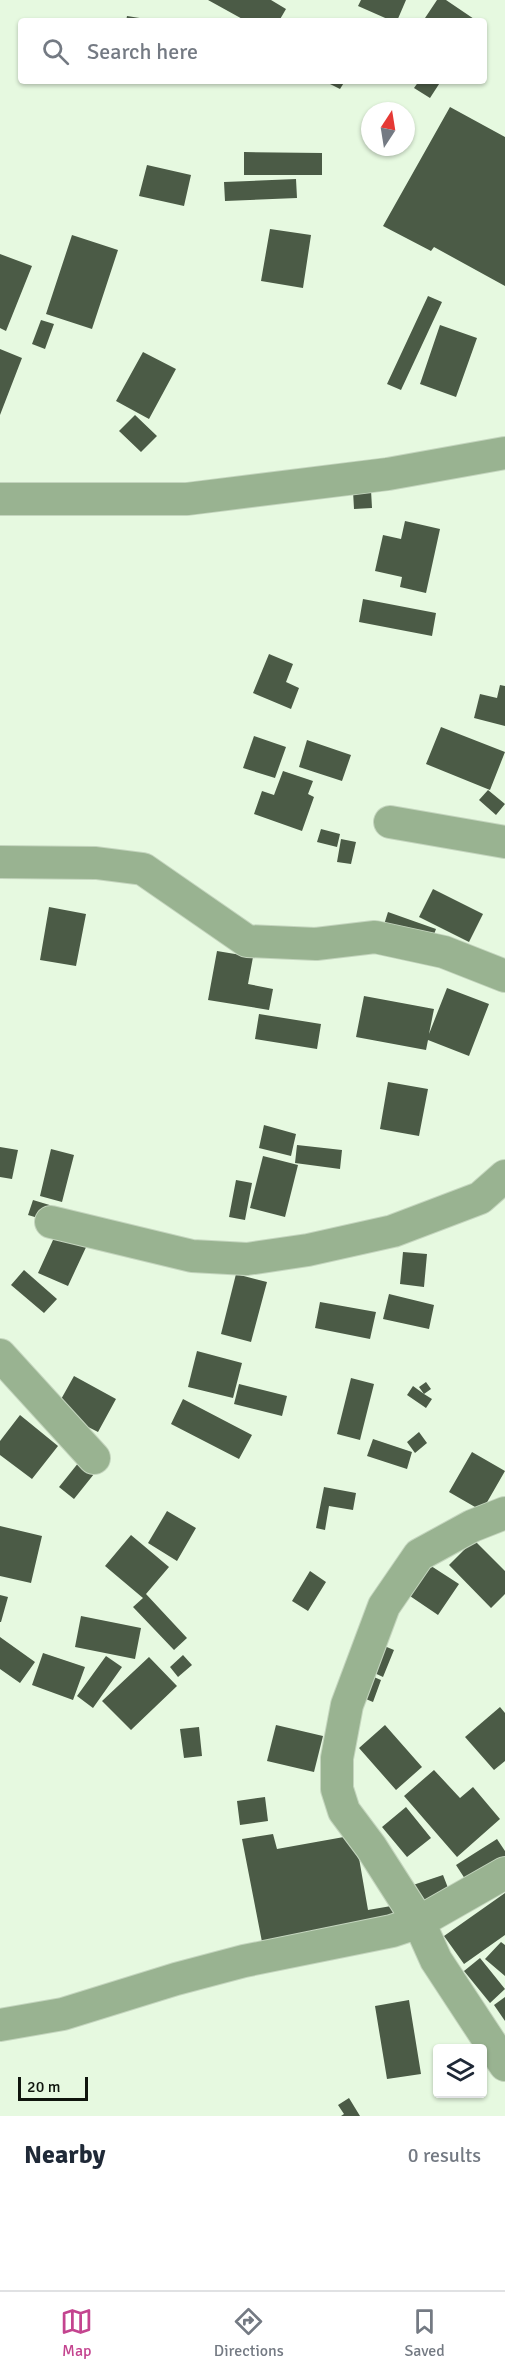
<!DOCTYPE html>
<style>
:root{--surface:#fff;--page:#f6f6f7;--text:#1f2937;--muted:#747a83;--line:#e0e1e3;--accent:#c4448f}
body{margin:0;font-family:Signika,sans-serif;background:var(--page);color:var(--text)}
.controls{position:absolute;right:18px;bottom:18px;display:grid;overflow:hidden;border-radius:6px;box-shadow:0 2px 4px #0004}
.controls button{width:54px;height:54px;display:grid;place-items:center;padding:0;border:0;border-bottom:2px solid var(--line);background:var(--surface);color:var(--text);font:30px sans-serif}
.compass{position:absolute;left:361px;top:102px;width:54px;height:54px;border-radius:50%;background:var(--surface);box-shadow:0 2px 4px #0004;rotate:12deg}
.scale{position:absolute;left:18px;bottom:15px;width:70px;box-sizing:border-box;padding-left:6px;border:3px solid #0f150d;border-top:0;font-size:16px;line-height:21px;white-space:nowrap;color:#0f150d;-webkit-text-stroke:4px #e6f9e0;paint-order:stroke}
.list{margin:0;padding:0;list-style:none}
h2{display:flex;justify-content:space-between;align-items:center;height:78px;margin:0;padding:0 24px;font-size:26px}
h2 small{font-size:20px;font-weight:400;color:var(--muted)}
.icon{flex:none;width:33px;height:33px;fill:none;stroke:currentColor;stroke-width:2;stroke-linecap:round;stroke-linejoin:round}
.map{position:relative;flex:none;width:505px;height:2116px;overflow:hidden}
.search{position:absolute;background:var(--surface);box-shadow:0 2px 4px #0004;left:18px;right:18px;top:18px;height:66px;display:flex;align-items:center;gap:15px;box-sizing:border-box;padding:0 21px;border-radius:6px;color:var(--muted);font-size:22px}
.sheet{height:174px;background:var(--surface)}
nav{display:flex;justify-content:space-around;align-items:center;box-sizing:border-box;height:84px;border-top:2px solid var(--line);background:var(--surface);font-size:16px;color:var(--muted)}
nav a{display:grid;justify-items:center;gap:3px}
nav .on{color:var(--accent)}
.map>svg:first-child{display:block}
</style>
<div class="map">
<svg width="505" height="2116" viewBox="0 0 505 2116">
<rect width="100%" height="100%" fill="#e6f9e0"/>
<!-- building -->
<path fill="#4b5b46" d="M208 0H271L286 9 279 21H246Z
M361 0H406L397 21H392L358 6Z
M437 0H446L477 21H423Z
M127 16 146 19V21H126Z
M324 81H345L340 89Z
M419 81H441L430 98 414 88Z
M450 107 505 137V286L434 247 431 251 383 226Z
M244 152 322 153V175H244Z
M147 165 191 175 184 206 139 196Z
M296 179 297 198 225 201 224 182Z
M270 229 311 235 303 288 261 281Z
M72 235 118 250 92 329 46 314Z
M0 254 32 266 6 331 0 328Z
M428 296 442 302 401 390 387 384Z
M41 320 54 324 45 349 32 344Z
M440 325 477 338 456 397 420 384Z
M0 349 22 358 0 415Z
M143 352 176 369 149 419 116 401Z
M135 415 157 436 141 452 119 431Z
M371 490 372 508 354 509 353 491Z
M405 521 440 529 426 593 400 587 402 577 375 571 383 535 401 539Z
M363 599 436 613 432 636 359 622Z
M269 654 293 664 286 682 299 688 291 709 253 693Z
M500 685 505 686V726L474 718 480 694 497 698Z
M441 727 505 752 490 790 426 764Z
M254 736 286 747 275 778 243 768Z
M307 740 351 755 342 781 299 767Z
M283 771 313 781 308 794 314 797 302 831 254 814 262 791 274 795Z
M488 790 505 804 496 815 479 800Z
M321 829 340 834 337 847 317 842Z
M341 839 356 842 351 864 337 862Z
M433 889 483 914 469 942 419 917Z
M49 907 86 914 76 966 40 960Z
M388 912 436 929 430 945 383 928Z
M217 951 253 957 248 984 273 989 269 1010 208 1000Z
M447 988 489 1004 469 1056 428 1040 426 1050 356 1037 364 996 434 1009 429 1034Z
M259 1014 321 1024 317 1049 255 1039Z
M388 1082 428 1089 419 1136 380 1129Z
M264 1125 296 1134 291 1156 259 1148Z
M297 1145 342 1150 340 1169 295 1163Z
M0 1147 18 1150 12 1179 0 1177Z
M51 1149 74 1155 62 1202 40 1196Z
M263 1156 298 1165 285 1217 250 1208Z
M236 1180 252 1183 245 1220 229 1217Z
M33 1200 66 1210 62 1225 28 1215Z
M58 1229 88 1243 68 1286 38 1273Z
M403 1252 427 1254 424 1287 400 1284Z
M24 1270 57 1299 44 1313 11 1285Z
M236 1274 267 1282 251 1342 221 1334Z
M389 1294 434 1305 429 1329 383 1319Z
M320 1302 376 1312 370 1339 315 1328Z
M197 1351 242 1363 233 1398 188 1387Z
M74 1376 116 1399 98 1432 55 1410Z
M351 1378 374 1384 360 1440 337 1434Z
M426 1382 431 1389 424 1394 432 1399 426 1408 407 1395 413 1386 424 1394 419 1387Z
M239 1384 287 1396 282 1416 234 1404Z
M183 1399 252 1435 239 1459 171 1424Z
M20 1415 58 1446 32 1479 0 1455V1441Z
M419 1432 427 1443 415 1453 407 1442Z
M373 1439 412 1452 407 1469 367 1456Z
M472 1452 505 1471 482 1511 449 1492Z
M79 1462 94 1474 74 1499 59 1487Z
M324 1487 356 1493 353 1510 329 1506 325 1530 316 1528Z
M167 1511 196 1528 177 1561 148 1543Z
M0 1526 42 1536 31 1583 0 1576Z
M131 1535 169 1567 146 1594 187 1638 174 1650 133 1607 143 1598 105 1566Z
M474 1540 505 1571V1594L491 1608 449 1565Z
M428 1564 459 1584 438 1615 407 1594Z
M310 1571 326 1582 308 1611 292 1601Z
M0 1595 8 1597 1 1622H0Z
M81 1616 141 1628 135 1659 75 1647Z
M0 1637 35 1662 20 1683 0 1669Z
M377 1643 394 1650 383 1677 366 1669Z
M43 1653 85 1667 73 1700 32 1685Z
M183 1655 192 1665 178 1677 170 1667Z
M106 1656 122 1667 93 1708 77 1696Z
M149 1657 177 1686 131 1730 102 1701Z
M369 1675 381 1680 373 1702 361 1697Z
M500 1707 505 1713V1761L494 1770 465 1737Z
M276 1725 323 1736 314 1772 267 1761Z
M385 1725 422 1767 396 1790 359 1748Z
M199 1727 202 1756 184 1758 180 1729Z
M434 1770 460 1798 473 1787 500 1819 457 1857 404 1796Z
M265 1797 268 1821 240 1825 237 1801Z
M406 1807 431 1838 407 1857 382 1827Z
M273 1834 277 1849 355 1835 368 1910 397 1905 399 1918 262 1942 242 1839Z
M497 1839 505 1851V1858L467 1882 456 1865Z
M443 1875 450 1893 420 1904 413 1885Z
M505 1893V1935L464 1964 444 1936Z
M501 1942 505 1945V1976L485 1959Z
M480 1958 505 1989 490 2003 464 1971Z
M505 1997V2021L494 2005Z
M409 2000 421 2074 387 2079 375 2006Z
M349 2098 360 2116H341L344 2114 338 2105Z"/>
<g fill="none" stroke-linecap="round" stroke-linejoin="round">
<defs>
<path id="minor" d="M0 499H187L388 474 505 453
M390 822 505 842
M0 862 96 863 143 869 247 941 316 944 375 937 444 952 505 976
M51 1222 192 1256 247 1259 308 1250 393 1231 480 1198 505 1176
M0 1355 94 1458
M505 1513 472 1526 419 1555 384 1606 347 1705 337 1758V1789L344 1811 371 1847 419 1922 436 1960 505 2065
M0 2025 63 2014 176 1979 244 1961 392 1931 419 1922 505 1873"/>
</defs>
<!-- minor casing -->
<use href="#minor" stroke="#c4d5be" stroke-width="34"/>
<!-- minor -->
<use href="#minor" stroke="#99b391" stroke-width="32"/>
</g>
</svg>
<div class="controls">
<button><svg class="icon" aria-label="layers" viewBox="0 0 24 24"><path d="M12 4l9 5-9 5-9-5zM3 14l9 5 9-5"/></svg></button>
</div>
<svg class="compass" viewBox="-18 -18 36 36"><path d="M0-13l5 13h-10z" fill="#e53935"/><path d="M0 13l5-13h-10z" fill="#747a83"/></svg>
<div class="scale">20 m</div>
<div class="search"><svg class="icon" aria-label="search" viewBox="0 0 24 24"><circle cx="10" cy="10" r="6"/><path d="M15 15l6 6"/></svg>Search here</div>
</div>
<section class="sheet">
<h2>Nearby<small>0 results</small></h2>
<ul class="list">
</ul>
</section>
<nav>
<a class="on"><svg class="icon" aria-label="map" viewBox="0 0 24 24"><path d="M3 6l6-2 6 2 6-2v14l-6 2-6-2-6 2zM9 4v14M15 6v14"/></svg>Map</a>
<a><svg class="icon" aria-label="directions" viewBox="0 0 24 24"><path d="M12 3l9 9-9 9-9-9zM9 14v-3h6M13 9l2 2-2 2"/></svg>Directions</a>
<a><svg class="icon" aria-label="saved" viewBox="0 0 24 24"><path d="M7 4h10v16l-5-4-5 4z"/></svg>Saved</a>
</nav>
